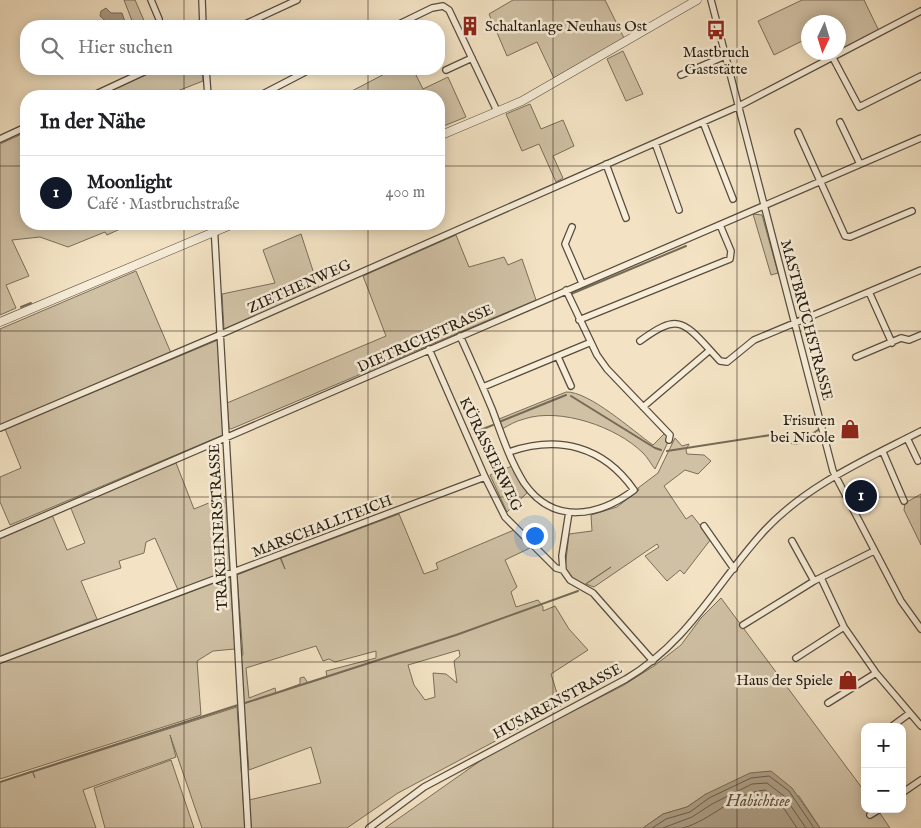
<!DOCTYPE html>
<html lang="de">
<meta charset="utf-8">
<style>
:root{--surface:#fff;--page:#f2f2f2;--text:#202124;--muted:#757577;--line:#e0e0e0;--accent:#111827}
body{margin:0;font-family:"IM FELL English",serif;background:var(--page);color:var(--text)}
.controls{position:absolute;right:15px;bottom:15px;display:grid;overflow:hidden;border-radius:10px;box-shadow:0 2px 12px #0003}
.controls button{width:45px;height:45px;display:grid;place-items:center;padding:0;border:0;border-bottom:1px solid var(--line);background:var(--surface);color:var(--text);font:25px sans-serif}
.compass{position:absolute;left:801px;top:15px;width:45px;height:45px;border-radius:50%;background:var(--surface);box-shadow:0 2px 12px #0003;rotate:184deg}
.you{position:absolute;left:534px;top:535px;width:18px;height:18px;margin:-12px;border:4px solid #fff;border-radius:50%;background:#1a73e8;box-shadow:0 0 0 8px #1a73e833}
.badge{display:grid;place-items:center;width:32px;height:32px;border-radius:50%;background:var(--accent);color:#fff;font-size:16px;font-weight:700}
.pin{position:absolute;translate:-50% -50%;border:2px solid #fff;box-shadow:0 1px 5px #0006}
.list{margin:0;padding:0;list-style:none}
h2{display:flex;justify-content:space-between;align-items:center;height:65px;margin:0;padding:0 20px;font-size:21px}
h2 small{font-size:16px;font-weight:400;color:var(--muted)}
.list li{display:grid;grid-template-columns:32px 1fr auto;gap:15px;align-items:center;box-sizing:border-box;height:75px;padding:0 20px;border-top:1px solid var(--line)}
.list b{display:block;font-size:19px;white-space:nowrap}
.list p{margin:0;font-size:16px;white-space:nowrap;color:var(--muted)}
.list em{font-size:16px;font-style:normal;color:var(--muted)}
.icon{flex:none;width:28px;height:28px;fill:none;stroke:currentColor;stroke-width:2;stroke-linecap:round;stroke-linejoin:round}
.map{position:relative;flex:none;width:921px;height:828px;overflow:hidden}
.search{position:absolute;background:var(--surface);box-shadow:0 2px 12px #0003;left:20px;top:20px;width:425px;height:55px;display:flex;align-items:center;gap:12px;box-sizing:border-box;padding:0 18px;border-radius:20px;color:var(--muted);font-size:19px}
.panel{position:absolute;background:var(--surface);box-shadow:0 2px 12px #0003;left:20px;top:90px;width:425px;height:140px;border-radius:20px}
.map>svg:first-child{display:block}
</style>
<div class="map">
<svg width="921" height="828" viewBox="0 0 921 828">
<rect width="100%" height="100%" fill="#f3e3c4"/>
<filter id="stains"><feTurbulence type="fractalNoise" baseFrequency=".004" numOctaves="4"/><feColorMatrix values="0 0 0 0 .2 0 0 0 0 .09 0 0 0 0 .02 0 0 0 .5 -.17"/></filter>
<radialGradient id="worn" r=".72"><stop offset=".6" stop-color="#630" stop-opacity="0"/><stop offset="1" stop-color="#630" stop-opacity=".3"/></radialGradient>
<!-- green -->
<path fill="#d0c1a5" stroke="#7a6e5a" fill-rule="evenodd" d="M124 0H135L146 25 134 26Z
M513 0H605L624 38 554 78 537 42 507 56 489 14Z
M802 0H864L879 31 839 51 838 22 816 21 806 26 808 38 774 55 758 21Z
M623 51 643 94 626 101 607 59Z
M158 69H202L203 81 175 92V96H110L108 92Z
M394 69H429L416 75 423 89 448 77 466 117 441 127 439 122V96H427L423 90 409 96H350L348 93Z
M530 104 541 129 563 120 574 146 553 156 563 178 556 182 539 144 522 151 506 114Z
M26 132V224H131L107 235 105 232 68 247 40 237 12 240 29 276 6 285 16 308 0 315V144Z
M753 214 762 215 778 273 771 275Z
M301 234 319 289 224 330 222 294 275 283 263 250Z
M456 235 469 267 504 257 508 265 522 259 536 300 231 429 229 428 227 403 386 336 363 276Z
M136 271 171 353 0 426V329Z
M218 340 223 435 10 525 0 502V477L21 468 5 429Z
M566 392C589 391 633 431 653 445L665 433 669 440 655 469C651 464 648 458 643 453 617 427 560 407 524 419 516 421 509 425 502 429L499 419Z
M675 438 682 446 689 444 686 450 687 454 704 455 711 461 698 474 685 470 664 486 686 519 692 515 711 539 684 574 680 570 667 581 645 556 659 547 657 544 594 587 586 584 611 567 584 585 572 579 565 569 569 534 592 531 591 515 617 507 639 490 638 488 658 473Z
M176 463 194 509 226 496 230 571 178 590 155 538 146 542 144 553 119 561 121 568 81 581 97 619 0 656V538L52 515 67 550 85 543 70 506Z
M512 466 519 481 528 492 507 512 490 475Z
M921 494V545L904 510 905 503Z
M399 514 424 574 438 569 436 563 514 530 530 548 505 560 517 587 511 592 516 607 538 600 543 607V611L555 606 569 629 588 650 551 674 561 706 398 793 347 828H251L249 800 321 783 311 747 249 770 240 656 243 655 237 575 280 558 285 569 281 558ZM316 646 323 661 329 659 335 662 376 651V658L326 671 327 677 308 683 304 677 300 678V684L276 693 275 688 249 698 246 668ZM459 650 460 656 454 661 457 683 446 674 433 673 435 697 425 700 414 685 408 665Z
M230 577 235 649 213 651 197 661 201 715 0 779V663Z
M721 598 865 792V809H877L890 828H820L799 796 706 794 687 807 663 814 643 828H385L490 754 624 685 654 666 681 645 701 618Z
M237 707 245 828H202L170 735 176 757 83 790 96 828H0V782L32 771 35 778 33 772Z
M171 760 194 828H105L94 788Z"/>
<!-- water -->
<path fill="#ad9f87" stroke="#766a57" d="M106 8 111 13H122L125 22C115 28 107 23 100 16L101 11Z
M771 771 792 788 820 828H643L663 814 687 807 706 794 750 773Z"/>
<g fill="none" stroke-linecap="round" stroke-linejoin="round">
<!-- shore -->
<path stroke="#685d4c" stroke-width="1" d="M652 828 666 819 690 812 709 798 751 778 769 776 789 791 814 828
M663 828 692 817 712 804 752 784 767 783 784 796 806 828
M683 828C712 820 734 793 765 790L779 801 797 828"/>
<!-- stream -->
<path stroke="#766a57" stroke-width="2" d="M571 294 686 246
M21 307 31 303
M571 396 655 448 661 450
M499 422 566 395
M473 433 493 425
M667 451 771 435 785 442 797 444 818 430
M245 703 456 635 578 591
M0 782 238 705"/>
<defs>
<path id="minor" d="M151 0 159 19
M202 0 203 26
M711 0 833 471 901 601 921 629
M241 26 297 0
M395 26 432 8 443 6 449 10 497 111
M833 58 859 107 921 76
M206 69 208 96
M446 70 472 58
M681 75 725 56
M92 96 150 69
M259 96 311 69
M703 122 733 199
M840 122 860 164
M798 132 845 236 850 237 912 211
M0 139 26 127
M655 143 679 210
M606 164 626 218
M214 224 248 828
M572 227 565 244 582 283
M566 290 597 355 607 369 670 435 669 440
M869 292 892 343
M579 320 730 259 731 251 720 225
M460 336C471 360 482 385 492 409 501 433 510 461 524 483 553 525 598 517 634 490 603 446 559 435 509 452
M640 341C676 315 682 319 710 350
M429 349 485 477 505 517 556 568 563 570 570 580 593 593 653 661
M558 357 571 386
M856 357 901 338 909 340 921 335
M483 387 589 343
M643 407 710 350 720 361 727 362 754 340 921 270
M0 428 219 335 739 106 921 11
M907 438 918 461
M883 452 904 501
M704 526 734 569
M0 535 921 138
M792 541 814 581
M563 570 562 556 569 512
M821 578 844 627 876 673 921 726
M743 625 814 581 874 551
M796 658 844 627
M0 660 485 477
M828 703 876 673
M891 727 910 713
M902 793 921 780
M870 815 880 809
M369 828 424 787 626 679C690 641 717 582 765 530 807 485 867 459 921 431"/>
<path id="tertiary" d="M439 136 522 101 697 0
M0 322 233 224"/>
</defs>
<!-- minor casing -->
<use href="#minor" stroke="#584d3d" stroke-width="8"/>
<!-- tertiary casing -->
<use href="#tertiary" stroke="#584d3d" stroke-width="9"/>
<!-- minor -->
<use href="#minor" stroke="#f7edd9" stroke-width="5.5"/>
<!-- tertiary -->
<use href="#tertiary" stroke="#f7edd9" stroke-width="8"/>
</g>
<!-- grid -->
<path fill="none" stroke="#241b10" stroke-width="1" stroke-opacity="0.55" d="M184 0V26M368 0V26M553 0V828M737 0V828M184 69V96M368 69V96M0 166H26M439 166H921M184 224V828M368 224V828M0 331H921M0 497H921M0 662H921"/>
<!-- icons -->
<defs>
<symbol id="building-bare" viewBox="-9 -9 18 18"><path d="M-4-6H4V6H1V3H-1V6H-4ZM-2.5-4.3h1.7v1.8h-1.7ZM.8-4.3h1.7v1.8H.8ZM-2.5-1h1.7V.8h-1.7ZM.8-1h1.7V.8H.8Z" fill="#8f2418" stroke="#f7edd9" stroke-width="2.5" paint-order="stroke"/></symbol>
<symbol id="bus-bare" viewBox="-9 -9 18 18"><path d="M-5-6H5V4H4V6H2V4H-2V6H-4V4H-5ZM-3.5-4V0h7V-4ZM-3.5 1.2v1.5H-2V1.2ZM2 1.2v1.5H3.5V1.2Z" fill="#8f2418" stroke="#f7edd9" stroke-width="2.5" paint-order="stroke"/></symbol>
<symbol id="shop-bare" viewBox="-9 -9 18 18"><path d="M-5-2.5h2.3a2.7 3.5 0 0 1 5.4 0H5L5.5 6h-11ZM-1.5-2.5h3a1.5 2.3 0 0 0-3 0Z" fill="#8f2418" stroke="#f7edd9" stroke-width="2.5" paint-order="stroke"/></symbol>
</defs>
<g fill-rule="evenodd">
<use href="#building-bare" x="456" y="12" width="28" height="28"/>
<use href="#bus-bare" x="702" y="16" width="28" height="28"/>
<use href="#shop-bare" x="836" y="415" width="28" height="28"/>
<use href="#shop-bare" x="834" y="666" width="28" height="28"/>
</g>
<g text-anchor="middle" stroke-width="5" stroke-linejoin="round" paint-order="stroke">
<!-- poi labels -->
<g font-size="15" fill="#241b10" stroke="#f7edd9" text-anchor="end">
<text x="485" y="31" text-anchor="start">Schaltanlage Neuhaus Ost</text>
<text x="716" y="57" text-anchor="middle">Mastbruch<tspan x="716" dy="17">Gaststätte</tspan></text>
<text x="835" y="425">Frisuren<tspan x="835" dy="17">bei Nicole</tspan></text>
<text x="833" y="685">Haus der Spiele</text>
</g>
<!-- street labels -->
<g font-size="15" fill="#241b10" stroke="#f7edd9">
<text transform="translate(299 286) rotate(-24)" y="5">ZIETHENWEG</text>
<text transform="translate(807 320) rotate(75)" y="5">MASTBRUCHSTRASSE</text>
<text transform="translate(425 338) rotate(-24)" y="5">DIETRICHSTRASSE</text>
<text transform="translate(491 454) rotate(64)" y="5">KÜRASSIERWEG</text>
<text transform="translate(322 526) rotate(-21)" y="5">MARSCHALLTEICH</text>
<text transform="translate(218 527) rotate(-93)" y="5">TRAKEHNERSTRASSE</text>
<text transform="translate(557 701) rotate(-28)" y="5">HUSARENSTRASSE</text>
</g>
<!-- water labels -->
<g font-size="16" font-style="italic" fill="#5b5040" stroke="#f7edd9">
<text x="758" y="806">Habichtsee</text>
</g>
</g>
<rect width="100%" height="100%" filter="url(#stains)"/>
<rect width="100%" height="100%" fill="url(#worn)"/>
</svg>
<div class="controls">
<button>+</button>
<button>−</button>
</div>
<svg class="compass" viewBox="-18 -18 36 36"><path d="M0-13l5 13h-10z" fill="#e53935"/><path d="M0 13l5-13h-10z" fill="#757577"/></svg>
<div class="you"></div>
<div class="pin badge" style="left:861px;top:496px">1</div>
<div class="search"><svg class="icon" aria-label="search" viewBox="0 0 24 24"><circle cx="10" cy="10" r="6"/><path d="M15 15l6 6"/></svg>Hier suchen</div>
<section class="panel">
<h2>In der Nähe<small></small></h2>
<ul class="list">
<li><span class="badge">1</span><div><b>Moonlight</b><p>Café · Mastbruchstraße</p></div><em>400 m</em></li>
</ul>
</section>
</div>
